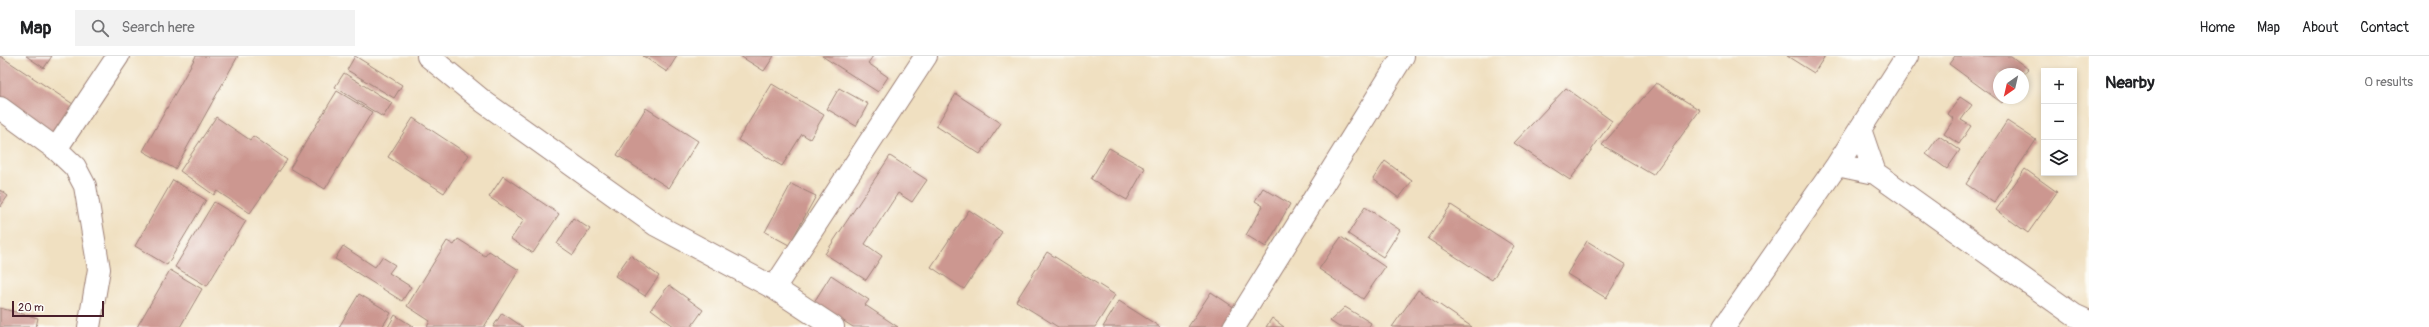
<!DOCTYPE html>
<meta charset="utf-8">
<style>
:root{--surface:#fff;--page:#f2f2f2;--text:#202124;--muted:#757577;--line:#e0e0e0}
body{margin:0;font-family:Pangolin,sans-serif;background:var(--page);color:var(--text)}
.controls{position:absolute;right:12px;top:12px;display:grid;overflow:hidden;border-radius:0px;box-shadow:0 2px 6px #0003}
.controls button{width:36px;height:36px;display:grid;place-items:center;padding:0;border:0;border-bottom:1px solid var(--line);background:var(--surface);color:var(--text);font:20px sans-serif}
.compass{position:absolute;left:1993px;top:12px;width:36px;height:36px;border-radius:50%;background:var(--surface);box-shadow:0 2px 6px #0003;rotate:214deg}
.scale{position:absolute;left:12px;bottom:10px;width:92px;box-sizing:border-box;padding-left:4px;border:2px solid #4a1f2b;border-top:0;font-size:11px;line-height:14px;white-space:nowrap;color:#4a1f2b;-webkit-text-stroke:3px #fdfcf7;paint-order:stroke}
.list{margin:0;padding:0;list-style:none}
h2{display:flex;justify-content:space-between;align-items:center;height:52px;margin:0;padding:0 16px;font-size:17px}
h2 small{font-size:13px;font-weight:400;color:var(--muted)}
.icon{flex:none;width:22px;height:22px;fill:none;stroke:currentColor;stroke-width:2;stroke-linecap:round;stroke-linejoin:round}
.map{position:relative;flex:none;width:2089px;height:271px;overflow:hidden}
header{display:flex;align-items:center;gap:24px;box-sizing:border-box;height:56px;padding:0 20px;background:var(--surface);border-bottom:1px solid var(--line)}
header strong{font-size:19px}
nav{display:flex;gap:22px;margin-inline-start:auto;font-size:14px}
.search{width:280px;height:36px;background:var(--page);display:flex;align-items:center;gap:10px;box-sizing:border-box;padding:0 14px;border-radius:0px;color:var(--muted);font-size:15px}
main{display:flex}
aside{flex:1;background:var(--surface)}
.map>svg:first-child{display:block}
</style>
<header>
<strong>Map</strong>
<div class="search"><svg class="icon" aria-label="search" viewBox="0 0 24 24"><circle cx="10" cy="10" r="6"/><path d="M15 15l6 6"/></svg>Search here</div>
<nav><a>Home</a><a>Map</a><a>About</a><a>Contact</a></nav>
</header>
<main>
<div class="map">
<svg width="2089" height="271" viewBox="0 0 2089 271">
<rect width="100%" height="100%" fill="#fdfcf7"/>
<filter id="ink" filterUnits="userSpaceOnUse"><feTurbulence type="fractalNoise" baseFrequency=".025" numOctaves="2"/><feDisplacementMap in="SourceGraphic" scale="8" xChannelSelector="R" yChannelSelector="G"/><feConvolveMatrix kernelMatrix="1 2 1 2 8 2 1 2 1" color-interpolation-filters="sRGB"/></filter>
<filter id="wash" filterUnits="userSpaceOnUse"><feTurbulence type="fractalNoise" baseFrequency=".012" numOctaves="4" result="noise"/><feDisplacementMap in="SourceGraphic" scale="16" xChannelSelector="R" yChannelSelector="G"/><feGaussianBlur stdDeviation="0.9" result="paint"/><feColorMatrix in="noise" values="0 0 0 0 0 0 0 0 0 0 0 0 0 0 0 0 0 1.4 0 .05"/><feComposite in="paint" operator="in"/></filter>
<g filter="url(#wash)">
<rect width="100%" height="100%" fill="#f0e0c1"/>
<g id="blocks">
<!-- building -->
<path fill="#cc9790" d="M0 0 76 50 53 84 0 48Z
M26 0H52L44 12Z
M196 0H238L175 113 143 95Z
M355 0 402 29 394 42 347 14Z
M643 0H677L667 16Z
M740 0H774L764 15Z
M822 0H873L868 7 888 21 878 36Z
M1787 0H1825L1814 17Z
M1955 0H2011L2028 13 2024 18H1999V42H2006L2002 47 1949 8Z
M344 17 392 47 383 61 335 31Z
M1656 27 1700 54 1653 119 1602 89Z
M772 28 824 59 810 83 802 78 782 110 738 84Z
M839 32 868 48 856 70 827 53Z
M1566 32 1612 65 1570 124 1514 87Z
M337 35 372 56 325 133 290 112Z
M956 38 1001 67 980 98 936 70Z
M1960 41 1972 49 1961 64 1971 70 1959 88 1944 78 1954 63 1948 58Z
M646 52 698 85 669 132 617 99Z
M216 61 250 84 253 80 287 104 250 157 217 135 214 139 180 115Z
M413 62 469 99 444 137 388 101Z
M2007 65 2036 84 1994 147 1966 128Z
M1939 80 1960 94 1947 113 1926 98Z
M1109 92 1145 112 1127 144 1091 123Z
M890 100 927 124 912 146 898 137 865 188 882 200 866 224 825 198Z
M1385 105 1412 125 1399 142 1373 123Z
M2025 113 2057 136 2028 177 1996 154Z
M503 120 559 158 533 197 511 183 524 164 489 141Z
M173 124 206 144 167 209 135 190Z
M791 128 816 140 789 189 765 176Z
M1263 132 1290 148 1266 191 1246 179 1263 150 1255 145Z
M0 134 8 140 0 151Z
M214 146 246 165 207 230 175 211Z
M1451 149 1514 190 1492 224 1428 183Z
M1365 151 1400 174 1383 201 1348 178Z
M969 154 1002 176 964 233 931 211Z
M573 162 590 173 573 199 557 188Z
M1341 181 1385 211 1363 243 1319 213Z
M458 183 485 200 489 195 519 214 484 271H427L430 265 407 250 447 185 454 189Z
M1587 185 1626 209 1606 242 1567 218Z
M343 190 375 211 382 201 395 209 389 217 411 231 402 245 335 203Z
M1047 196 1115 239 1095 271H1058L1016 245Z
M630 199 659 220 645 240 615 220Z
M170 214 202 233 180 271H137Z
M831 219 869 244 865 249 898 271H853L814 246Z
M669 229 703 254 691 271H675L651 253Z
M1418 234 1472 271H1392Z
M1211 236 1235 252 1223 271H1188Z
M359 238 391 257 382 271H339Z
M1119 245 1160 271H1103Z
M1345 251 1371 267 1369 271H1339L1330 265Z
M0 252 38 262 36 271H0Z
M502 257 523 271H493Z
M395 259 414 271H388Z
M1272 262 1284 271H1266Z"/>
</g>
</g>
<g filter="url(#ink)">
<use href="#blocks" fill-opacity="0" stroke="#9d8076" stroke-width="1"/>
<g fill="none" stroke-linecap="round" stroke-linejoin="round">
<defs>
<path id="street" d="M428 0 484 46 656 169 774 232 833 271
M0 52 56 93 75 111 85 130 99 213 89 271
M1860 73 1875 117
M56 93 118 0
M1837 109 1875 117 2074 259 2089 266
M774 232 926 0
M1234 271 1403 0
M1724 271 1837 109 1907 0"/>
</defs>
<!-- street casing -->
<use href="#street" stroke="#9d8076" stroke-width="24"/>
<!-- street -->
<use href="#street" stroke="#fff" stroke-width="22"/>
</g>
</g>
</svg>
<div class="controls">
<button>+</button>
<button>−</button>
<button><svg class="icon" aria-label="layers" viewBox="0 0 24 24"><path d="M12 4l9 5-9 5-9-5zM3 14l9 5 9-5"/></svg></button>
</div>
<svg class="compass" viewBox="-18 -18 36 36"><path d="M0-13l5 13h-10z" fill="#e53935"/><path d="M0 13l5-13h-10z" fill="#757577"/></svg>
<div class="scale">20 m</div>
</div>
<aside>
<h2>Nearby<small>0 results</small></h2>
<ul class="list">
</ul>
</aside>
</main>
